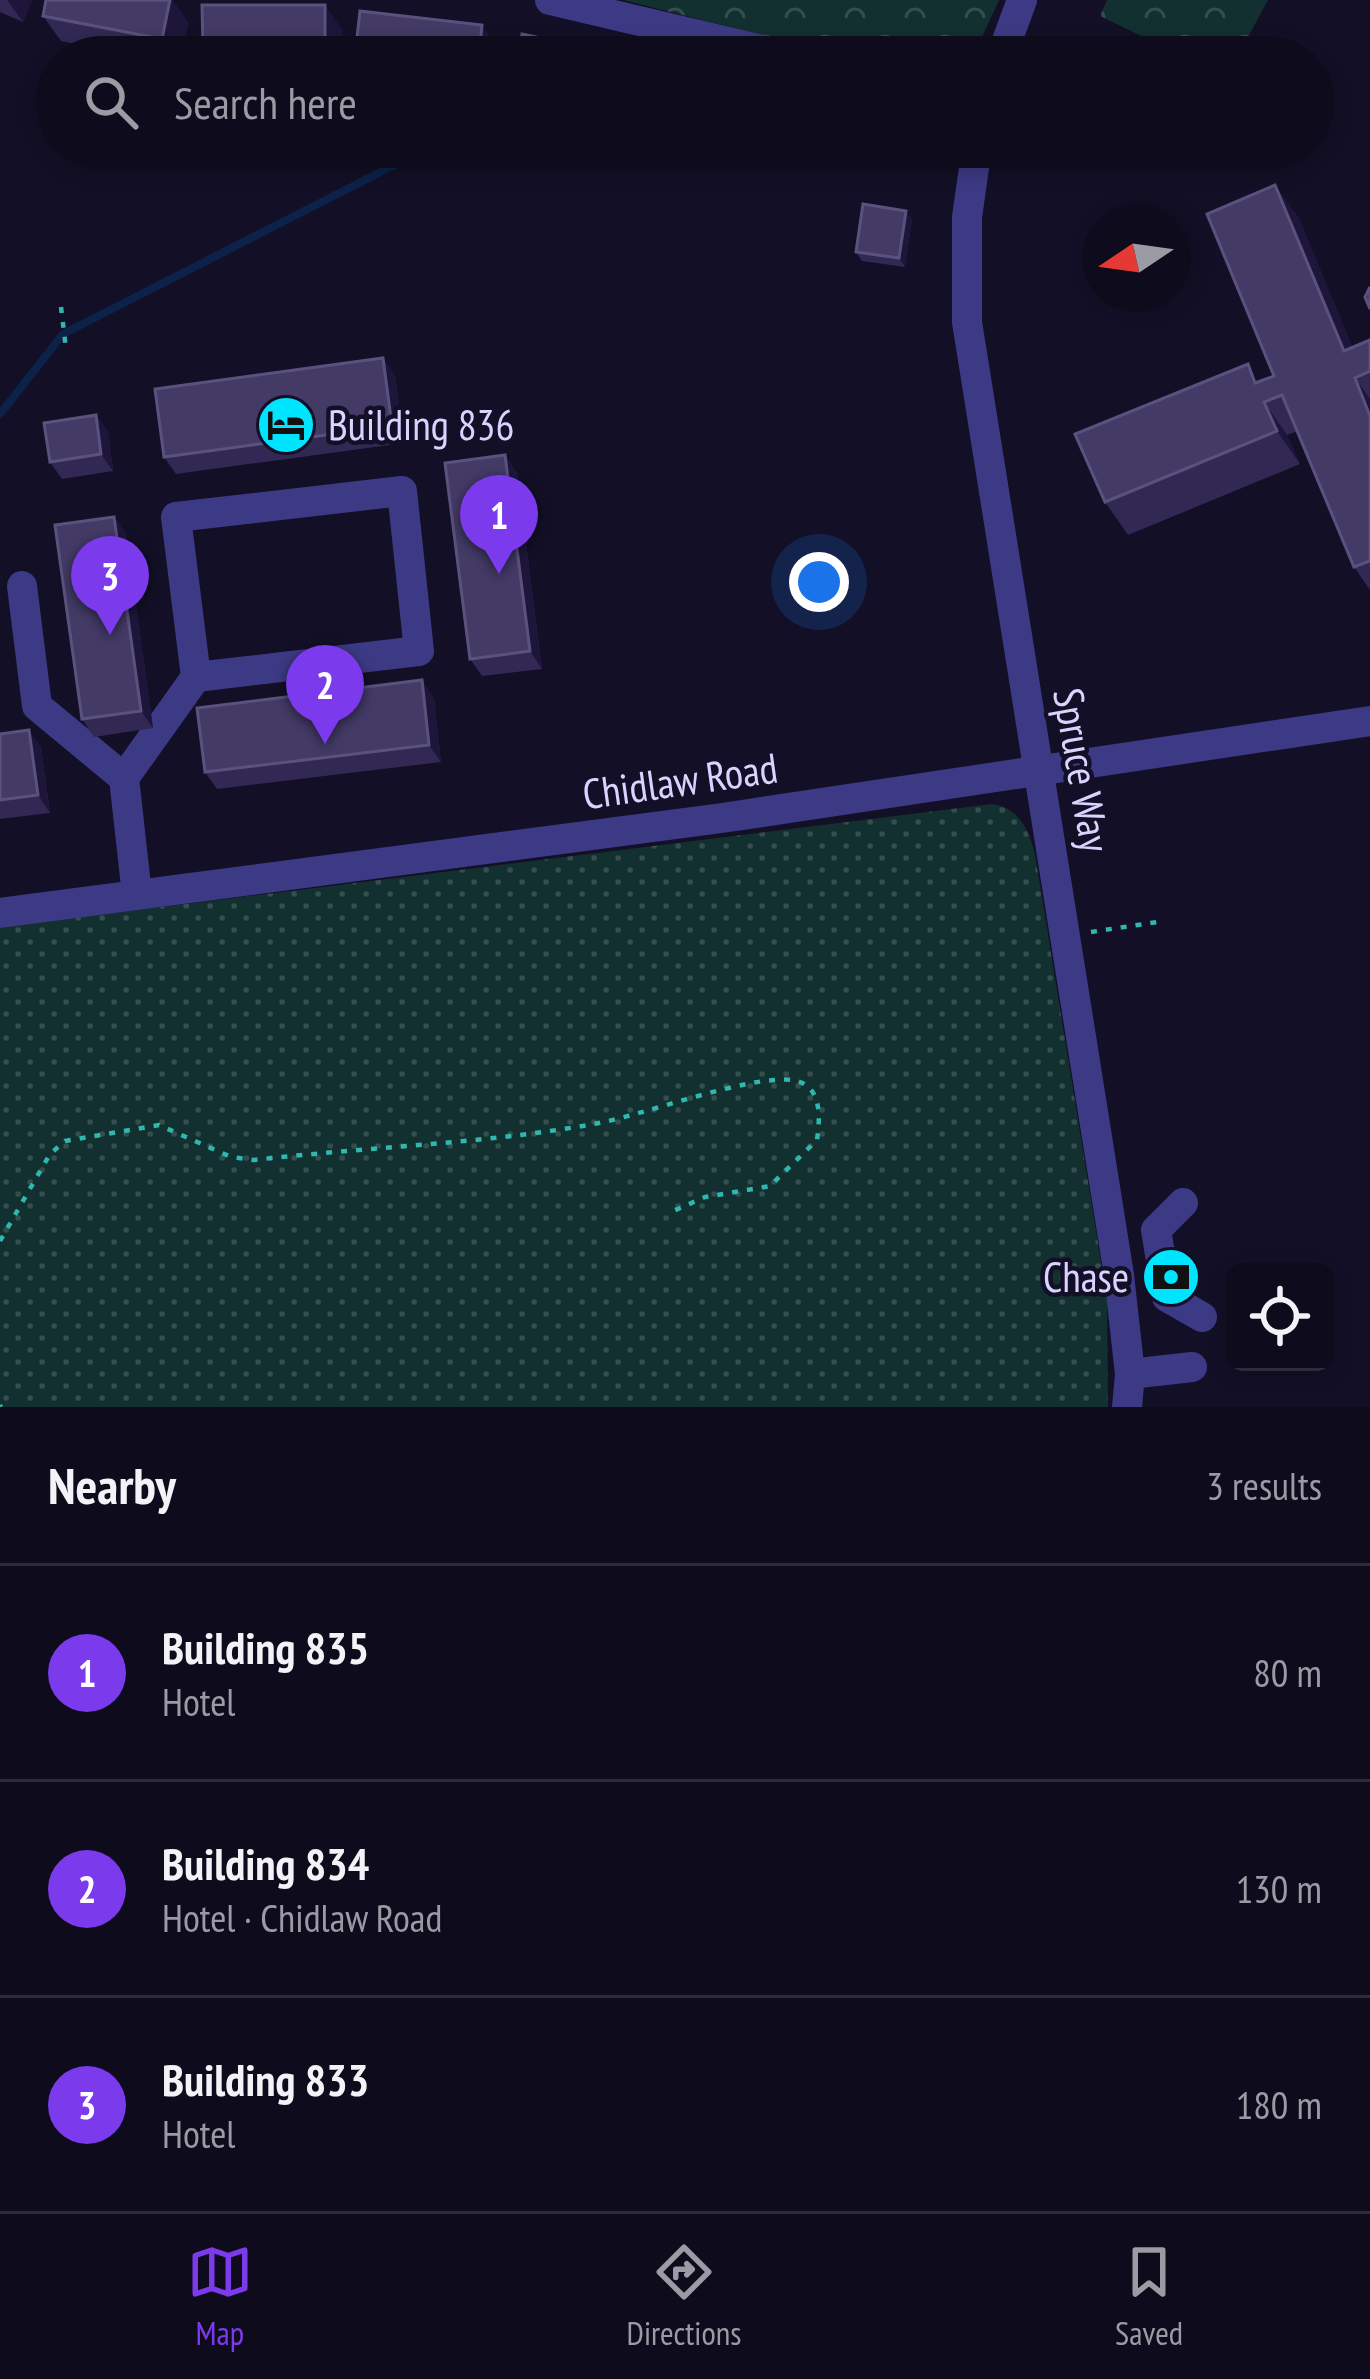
<!DOCTYPE html>
<meta charset="utf-8">
<style>
:root{--surface:#0e0b1c;--page:#1c1929;--text:#f1f3f6;--muted:#9b9ba3;--line:#2e2b3b;--accent:#7c3aed}
body{margin:0;font-family:"PT Sans Narrow",sans-serif;background:var(--page);color:var(--text)}
.controls{position:absolute;right:36px;bottom:36px;display:grid;overflow:hidden;border-radius:18px;box-shadow:0 6px 18px #0003}
.controls button{width:108px;height:108px;display:grid;place-items:center;padding:0;border:0;border-bottom:3px solid var(--line);background:var(--surface);color:var(--text);font:60px sans-serif}
.compass{position:absolute;left:1082px;top:204px;width:108px;height:108px;border-radius:50%;background:var(--surface);box-shadow:0 6px 18px #0003;rotate:257deg}
.you{position:absolute;left:819px;top:582px;width:42px;height:42px;margin:-30px;border:9px solid #fff;border-radius:50%;background:#1a73e8;box-shadow:0 0 0 18px #1a73e833}
.badge{display:grid;place-items:center;width:78px;height:78px;border-radius:50%;background:var(--accent);color:#fff;font-size:39px;font-weight:700}
.pin{position:absolute;translate:-50% -99px;filter:drop-shadow(0 3px 6px #0008)}
.pin::after{content:'';position:absolute;top:63px;width:42px;height:36px;background:inherit;clip-path:polygon(0 0,100% 0,50% 100%)}
.list{margin:0;padding:0;list-style:none}
h2{display:flex;justify-content:space-between;align-items:center;height:156px;margin:0;padding:0 48px;font-size:51px}
h2 small{font-size:39px;font-weight:400;color:var(--muted)}
.list li{display:grid;grid-template-columns:78px 1fr auto;gap:36px;align-items:center;box-sizing:border-box;height:216px;padding:0 48px;border-top:3px solid var(--line)}
.list b{display:block;font-size:45px;white-space:nowrap}
.list p{margin:0;font-size:39px;white-space:nowrap;color:var(--muted)}
.list em{font-size:39px;font-style:normal;color:var(--muted)}
.icon{flex:none;width:66px;height:66px;fill:none;stroke:currentColor;stroke-width:2;stroke-linecap:round;stroke-linejoin:round}
.map{position:relative;flex:none;width:1370px;height:1407px;overflow:hidden}
.search{position:absolute;background:var(--surface);box-shadow:0 6px 18px #0003;left:36px;right:36px;top:36px;height:132px;display:flex;align-items:center;gap:30px;box-sizing:border-box;padding:0 42px;border-radius:66px;color:var(--muted);font-size:45px}
.sheet{height:804px;background:var(--surface)}
nav{display:flex;justify-content:space-around;align-items:center;box-sizing:border-box;height:168px;border-top:3px solid var(--line);background:var(--surface);font-size:33px;color:var(--muted)}
nav a{display:grid;justify-items:center;gap:6px}
nav .on{color:var(--accent)}
.map>svg:first-child{display:block}
</style>
<div class="map">
<svg width="1370" height="1407" viewBox="0 0 1370 1407">
<defs>
<pattern id="grass-dots" width="8" height="8" patternUnits="userSpaceOnUse" patternTransform="scale(3)"><rect width="8" height="8" fill="#12302f"/><path d="M2 2h.1M6 6h.1" fill="none" stroke="#344d4e" stroke-width="1.8" stroke-linecap="round"/></pattern>
<pattern id="forest-crowns" width="20" height="18" patternUnits="userSpaceOnUse" patternTransform="scale(3)"><rect width="20" height="18" fill="#12302f"/><path d="M2 6a3 3 0 1 1 6 0M12 15a3 3 0 1 1 6 0" fill="none" stroke="#344d4e"/></pattern>
</defs>
<rect width="100%" height="100%" fill="#130f26"/>
<!-- grass -->
<path fill="url(#grass-dots)" d="M992 804C1018 807 1029 830 1035 854L1107 1299 1108 1407H0V927Z"/>
<!-- forest -->
<path fill="url(#forest-crowns)" d="M623 0H999L973 57H850Z
M1107 0H1268L1237 57H1185L1100 16Z"/>
<g fill="none" stroke-linecap="round" stroke-linejoin="round">
<!-- stream -->
<path stroke="#0c2248" stroke-width="8" d="M0 414 63 334 412 156"/>
<!-- path -->
<path stroke="#2fb8b0" stroke-width="4.5" stroke-dasharray="6 9" stroke-linecap="butt" d="M61 307 66 349
M1091 932 1164 921
M0 1241 50 1154 65 1141 159 1125 231 1157 254 1160C368 1147 481 1144 594 1124 645 1115 747 1075 792 1080 823 1084 820 1118 817 1140L770 1186 705 1197 671 1212
M0 1405 1 1407"/>
<!-- minor -->
<path stroke="#3d3a85" stroke-width="30" d="M550 0 792 57
M1001 57 1022 0
M977 147 967 217V322L1119 1275 1130 1374 1127 1407
M22 586 37 706 124 778
M137 895 124 778 196 677 176 517 402 491 419 651 196 677
M0 913 722 818 1370 721
M1183 1203 1156 1230 1167 1297 1202 1317
M1130 1374 1192 1367"/>
</g>
<!-- wall -->
<path fill="#312854" d="M0 0H32L23 22 0 12Z
M43 16 188 22 182 57H141L61 41Z
M343 31V57H208L203 49Z
M744 147H811L809 158Z
M1299 218 1352 347 1370 340V590L1354 567 1298 431 1287 435 1300 464 1128 535 1105 502 1260 381 1274 376Z
M912 219 905 267 862 261 856 252Z
M395 375 404 443 176 474 164 457Z
M96 415 108 432 113 471 62 479 50 462Z
M505 455 517 473 542 669 482 676 470 659Z
M114 517 126 534 153 728 94 737 82 719Z
M434 698 441 762 217 789 205 772Z
M0 734 41 747 50 813 0 819Z"/>
<!-- shaded-wall -->
<path fill="#1d163a" d="M7 0H32L23 22Z
M170 0H173L188 22 182 57H175L162 39Z
M325 5 343 31V57H330L325 49Z
M482 25 500 50 499 57H479Z
M801 147H811L809 158Z
M1275 185 1299 218 1364 374 1344 351Z
M906 211 912 219 905 267 899 258Z
M383 358 395 375 404 443 392 426Z
M1355 378 1370 399V416Z
M1264 402 1287 435 1300 464 1277 431Z
M96 415 108 432 113 471 101 454Z
M505 455 517 473 542 669 530 651Z
M114 517 126 534 153 728 141 711Z
M422 680 434 698 441 762 429 745Z
M29 730 41 747 50 813 38 795Z"/>
<!-- building -->
<path fill="#433a66" stroke="#5a527e" stroke-width="3" d="M46 0H170L162 39 43 16Z
M202 5H325V49H203Z
M360 11 482 25 479 57H377L355 55Z
M522 34 628 57H517Z
M1275 185 1344 351 1370 340V371L1355 378 1370 416V561L1354 567 1282 395 1264 402 1277 431 1105 502 1075 434 1248 364 1255 383 1274 376 1207 214Z
M863 204 906 211 899 258 856 252Z
M1370 287V309L1365 297Z
M383 358 392 426 164 457 155 389Z
M96 415 101 454 50 462 44 423Z
M505 455 530 651 470 659 445 463Z
M114 517 141 711 82 719 55 525Z
M422 680 429 745 205 772 197 708Z
M29 730 38 795 0 800V734Z"/>
<!-- icons -->
<defs>
<symbol id="hotel-disc" viewBox="-11 -11 22 22"><circle r="9.5" fill="#00e5ff" stroke="#130f26"/><path d="M-6-4.5h1.5V1H6V5H4.5V3h-9V5H-6ZM-4 0a1.8 1.8 0 1 1 3.6 0ZM.5 0V-2.5h3Q6-2.5 6 0Z" fill="#111"/></symbol>
<symbol id="bank-disc" viewBox="-11 -11 22 22"><circle r="9.5" fill="#00e5ff" stroke="#130f26"/><path d="M-6-4H6V4H-6ZM0-2.3a2.3 2.3 0 1 0 0 4.6a2.3 2.3 0 1 0 0-4.6Z" fill="#111"/></symbol>
</defs>
<g fill-rule="evenodd">
<use href="#hotel-disc" x="253" y="392" width="66" height="66"/>
<use href="#bank-disc" x="1138" y="1244" width="66" height="66"/>
</g>
<g text-anchor="middle" stroke-width="9" stroke-linejoin="round" paint-order="stroke">
<!-- poi labels -->
<g font-size="42" fill="#d9d4ff" stroke="#130f26" text-anchor="start">
<text x="328" y="440">Building 836</text>
<text x="1129" y="1292" text-anchor="end">Chase</text>
</g>
<!-- street labels -->
<g font-size="42" fill="#d9d4ff" stroke="#130f26">
<text transform="translate(1082 770) rotate(80)" y="15">Spruce Way</text>
<text transform="translate(680 781) rotate(-8)" y="15">Chidlaw Road</text>
</g>
</g>
</svg>
<div class="controls">
<button><svg class="icon" aria-label="locate" viewBox="0 0 24 24"><circle cx="12" cy="12" r="6"/><path d="M12 2v4M12 18v4M2 12h4M18 12h4"/></svg></button>
</div>
<svg class="compass" viewBox="-18 -18 36 36"><path d="M0-13l5 13h-10z" fill="#e53935"/><path d="M0 13l5-13h-10z" fill="#9b9ba3"/></svg>
<div class="you"></div>
<div class="pin badge" style="left:499px;top:574px">1</div>
<div class="pin badge" style="left:325px;top:744px">2</div>
<div class="pin badge" style="left:110px;top:635px">3</div>
<div class="search"><svg class="icon" aria-label="search" viewBox="0 0 24 24"><circle cx="10" cy="10" r="6"/><path d="M15 15l6 6"/></svg>Search here</div>
</div>
<section class="sheet">
<h2>Nearby<small>3 results</small></h2>
<ul class="list">
<li><span class="badge">1</span><div><b>Building 835</b><p>Hotel</p></div><em>80 m</em></li>
<li><span class="badge">2</span><div><b>Building 834</b><p>Hotel · Chidlaw Road</p></div><em>130 m</em></li>
<li><span class="badge">3</span><div><b>Building 833</b><p>Hotel</p></div><em>180 m</em></li>
</ul>
</section>
<nav>
<a class="on"><svg class="icon" aria-label="map" viewBox="0 0 24 24"><path d="M3 6l6-2 6 2 6-2v14l-6 2-6-2-6 2zM9 4v14M15 6v14"/></svg>Map</a>
<a><svg class="icon" aria-label="directions" viewBox="0 0 24 24"><path d="M12 3l9 9-9 9-9-9zM9 14v-3h6M13 9l2 2-2 2"/></svg>Directions</a>
<a><svg class="icon" aria-label="saved" viewBox="0 0 24 24"><path d="M7 4h10v16l-5-4-5 4z"/></svg>Saved</a>
</nav>
